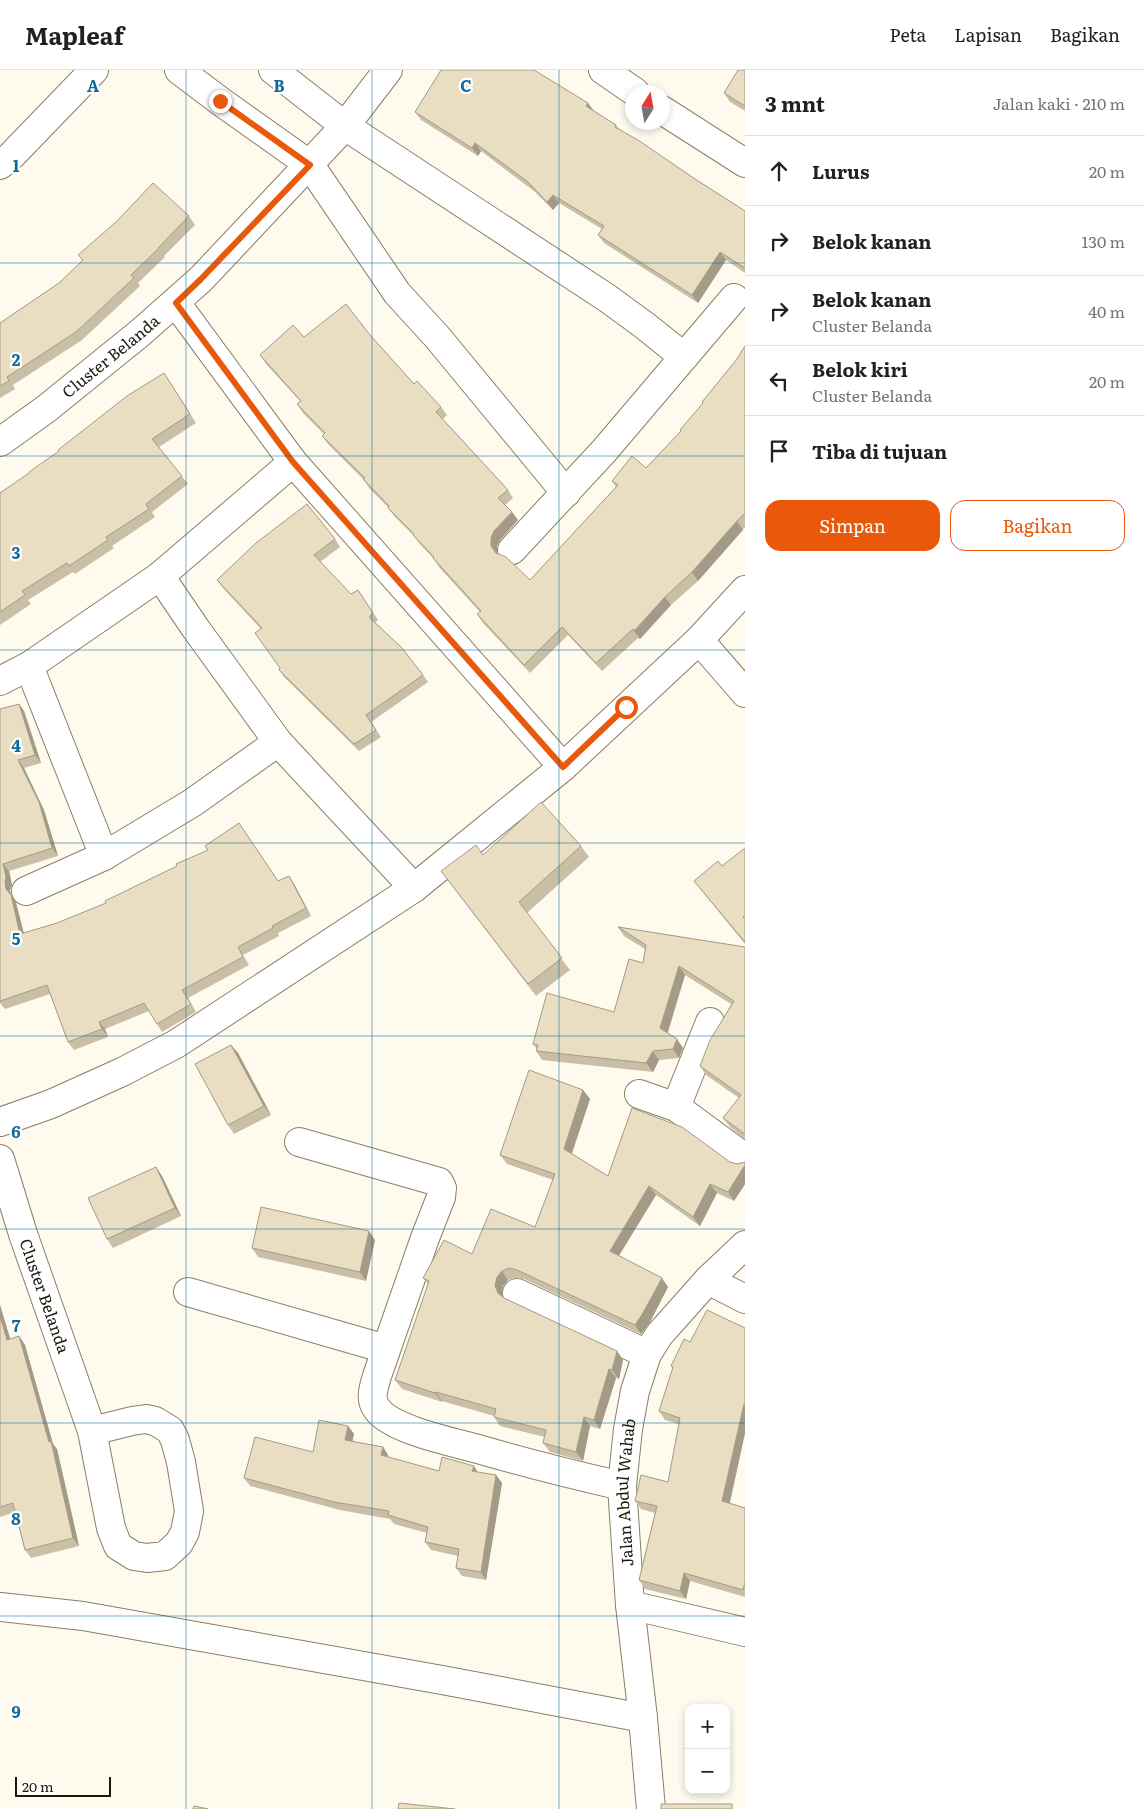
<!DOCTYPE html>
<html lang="id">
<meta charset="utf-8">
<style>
:root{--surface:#fff;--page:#f6f6f6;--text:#202124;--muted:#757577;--line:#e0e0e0;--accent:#ea580c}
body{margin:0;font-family:Literata,serif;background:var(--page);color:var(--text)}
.controls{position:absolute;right:15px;bottom:15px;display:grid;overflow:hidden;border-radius:10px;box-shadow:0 2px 8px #0003}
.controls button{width:45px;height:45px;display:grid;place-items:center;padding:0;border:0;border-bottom:1px solid var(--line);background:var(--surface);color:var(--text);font:25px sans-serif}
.compass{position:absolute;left:625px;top:15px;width:45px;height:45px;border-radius:50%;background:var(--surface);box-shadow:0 2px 8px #0003;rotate:11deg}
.scale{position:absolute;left:15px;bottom:12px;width:96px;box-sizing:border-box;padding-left:5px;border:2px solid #1d190f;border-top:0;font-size:14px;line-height:18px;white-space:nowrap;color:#1d190f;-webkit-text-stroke:4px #fff;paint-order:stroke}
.stop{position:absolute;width:15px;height:15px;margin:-11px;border:4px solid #ea580c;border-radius:50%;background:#fff}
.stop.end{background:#ea580c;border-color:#fff;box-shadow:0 1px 5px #0008}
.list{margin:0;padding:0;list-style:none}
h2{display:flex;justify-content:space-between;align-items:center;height:65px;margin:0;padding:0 20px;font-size:21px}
h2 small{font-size:16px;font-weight:400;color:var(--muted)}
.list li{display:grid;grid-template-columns:32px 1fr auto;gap:15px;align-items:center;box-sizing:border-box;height:70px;padding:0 20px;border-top:1px solid var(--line)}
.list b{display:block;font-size:19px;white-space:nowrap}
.list p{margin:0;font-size:16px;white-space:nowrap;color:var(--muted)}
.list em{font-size:16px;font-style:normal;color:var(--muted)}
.actions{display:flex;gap:10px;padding:15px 20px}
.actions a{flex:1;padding:11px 0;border:1px solid var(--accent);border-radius:15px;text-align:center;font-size:18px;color:var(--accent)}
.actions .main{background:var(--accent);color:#fff}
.icon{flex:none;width:28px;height:28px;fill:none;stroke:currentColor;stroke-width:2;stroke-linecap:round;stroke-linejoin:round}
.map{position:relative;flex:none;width:745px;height:1739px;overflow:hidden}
header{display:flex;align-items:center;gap:30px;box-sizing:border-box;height:70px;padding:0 25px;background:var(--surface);border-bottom:1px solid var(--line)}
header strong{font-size:24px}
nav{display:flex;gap:28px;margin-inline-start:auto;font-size:18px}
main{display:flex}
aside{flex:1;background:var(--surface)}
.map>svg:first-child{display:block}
</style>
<header>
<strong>Mapleaf</strong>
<nav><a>Peta</a><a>Lapisan</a><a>Bagikan</a></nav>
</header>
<main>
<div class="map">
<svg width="745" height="1739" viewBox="0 0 745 1739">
<rect width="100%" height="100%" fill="#fffaee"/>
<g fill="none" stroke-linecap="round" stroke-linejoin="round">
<defs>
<g id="minor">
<path d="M179 0 220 31 310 95 397 223 438 268 566 423"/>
<path d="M273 0 345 56 607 228 644 255 684 287"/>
<path d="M603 0 635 22"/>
<path d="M662 40 745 93"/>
<path d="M0 95 11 86 94 0"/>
<path d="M176 233 293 392 563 697"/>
<path id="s1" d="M0 372 46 339 140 263 201 209 345 56 388 0"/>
<path d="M512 480 604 381 734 228"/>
<path d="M160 506 196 559 278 672 414 818"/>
<path d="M699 570 745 623"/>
<path d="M29 596 104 786"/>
<path d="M0 611 29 596 160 506 293 392"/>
<path d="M26 821 104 786 192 733 278 672"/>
<path d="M639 1024 676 1037 745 1088"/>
<path d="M676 1037 710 952"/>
<path d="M0 1052 51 1034 122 1002 176 974 414 818 563 697 699 570 745 520"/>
<path d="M299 1072 439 1112 442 1118 441 1127 425 1168 377 1306C374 1317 369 1329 377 1339 392 1360 453 1372 478 1379 526 1393 574 1405 622 1416"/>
<path id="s2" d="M0 1089 23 1164 92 1361 111 1458 118 1476 134 1486 147 1488 165 1486 179 1473 185 1462 189 1441 181 1392 175 1370 170 1360 155 1351 146 1349 132 1351 92 1361"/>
<path d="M708 1210 745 1229"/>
<path d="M188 1222 386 1279"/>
<path d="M517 1223 647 1284"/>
<path d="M630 1535 745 1562"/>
<path d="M0 1537 83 1546 442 1610 643 1648"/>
<path id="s3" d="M651 1739 643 1648 630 1535 622 1416 628 1359 635 1321 647 1284 659 1265 708 1210 745 1175"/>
</g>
</defs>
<!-- minor casing -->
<use href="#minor" stroke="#897f65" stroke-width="30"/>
<!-- minor -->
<use href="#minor" stroke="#fff" stroke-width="28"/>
</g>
<!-- wall -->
<path fill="#c8bfa6" d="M745 0V41L730 32 724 23Z
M588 33 592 40 616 55 619 59 745 141V203L726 190 698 233 604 173 598 165 602 159 559 133 553 140 534 121 481 81 478 86 421 50 415 42Z
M189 146 195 155 164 186 165 187 138 213 140 216 82 270 13 315 15 319 0 328V253L59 213 83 191 78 185Z
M370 265 414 314 441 337 447 345 443 349 508 420 513 428 505 435 512 442 518 450 500 470 497 476V484L530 510 616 417 612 411 646 398 681 362 680 360 703 334 702 332 737 289 745 276V457L698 511 671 535 640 569 638 568 602 601 568 565 530 603 483 553 477 544 480 542 439 497 433 488 419 473 413 465 394 446 388 438V437L369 418 364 410 328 374 322 366 324 364 303 343 297 334 300 331 266 294 260 285 304 267Z
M170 312 196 353 159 377 188 414 152 442 155 447 112 476 114 478 75 504 73 502 28 530 31 534 0 555V423Z
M335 469 340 477 320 492 351 524 358 520 378 550 375 553 423 605 428 612 371 652 381 667 359 681 284 607 279 600 280 598 261 559 222 517 217 510Z
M19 634 24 641 41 693 24 698 44 740 58 786 9 801 12 815 10 820 11 826 16 833 24 863 279 811 289 806 294 814 311 846 278 863 279 866 243 885 249 895 188 928 196 942 162 962 149 941 105 959 108 967 74 980 68 972 50 924 5 939 0 933V639Z
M581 776 589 787 527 843 570 900 536 926 441 801 483 785Z
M745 778V874L701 820 694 811 722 796Z
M618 857 745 877V1069L730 1057 723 1048 739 1028 706 1005 700 996 731 934 685 905 668 963 683 978 679 988 659 990 653 1002 542 990 536 981 537 979 533 974 614 942 643 893 645 879 624 866Z
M231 975 238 983 271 1045 234 1064 228 1055Z
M583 1020 590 1029 572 1084 608 1106 730 1092 737 1094 745 1092V1114L734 1131 717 1123 700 1156 656 1125 619 1186 668 1217 650 1252 641 1264 524 1209 515 1208 508 1210 503 1216 502 1225 504 1228 617 1281 623 1290 619 1309 616 1308 600 1359 590 1356 583 1391 550 1382 543 1373 545 1367 500 1356 494 1347V1346L442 1331V1332L402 1319 395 1310 428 1214 423 1208 472 1184 535 1157 553 1110 507 1094 500 1085Z
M156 1097 162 1106 181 1146 113 1178 107 1169Z
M375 1170 366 1211 258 1187 252 1178Z
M0 1235 10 1269 19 1266 25 1275 53 1374 57 1379 79 1476 31 1488 25 1480 15 1442 0 1447Z
M745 1258V1363L730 1433 745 1438V1527L690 1511 686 1529 645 1519 639 1510 655 1443 641 1439 635 1431 668 1412 679 1354 665 1350 659 1341 673 1299 671 1296 690 1272Z
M348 1356 354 1364 352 1371 383 1377 388 1385V1387L439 1401 478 1402 496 1405 502 1413 486 1510 462 1506 456 1498 458 1486 431 1480 425 1472 427 1463 394 1454 390 1449 340 1440 250 1416 244 1408 313 1382Z"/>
<!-- shaded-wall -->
<path fill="#a39b87" d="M588 33 594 41 586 36Z
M475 73 481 81 478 86 472 78Z
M553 125 559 133 553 140 547 132Z
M720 182 726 190 698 233 692 225Z
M512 442 518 450 500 470 497 476V484L502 492 491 476V468L494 461Z
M737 451 743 460 698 511 692 502Z
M665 527 671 535 640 569 634 561Z
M19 634 24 641 41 693 35 685Z
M18 690 24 698 44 740 58 786 52 778Z
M3 794 9 801 12 815 10 820 11 826 16 833 26 872 20 864 6 819Z
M289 806 294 814 311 846 306 838Z
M679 896 685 905 666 967 660 958Z
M99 952 105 959 108 967 102 959Z
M677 969 683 978 679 988 673 979Z
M231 975 238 983 271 1045 264 1036Z
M653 981 659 990 653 1002 646 993Z
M583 1020 590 1029 570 1088 564 1079Z
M745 1095V1114L734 1131 728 1122Z
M156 1097 162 1106 181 1146 175 1138Z
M710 1114 717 1123 700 1156 693 1147Z
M649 1116 656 1125 616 1190 610 1181Z
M369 1161 375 1170 366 1211 360 1202Z
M502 1201 508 1210 503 1216 502 1225 505 1232 498 1223 495 1216 497 1207Z
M662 1208 668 1217 650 1252 641 1264 635 1255Z
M0 1235 13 1278 7 1270 0 1246Z
M19 1266 25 1275 53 1374 57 1379 79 1476 73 1468 49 1372Z
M617 1281 623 1290 619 1309 612 1300Z
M609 1299 616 1308 600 1359 594 1350Z
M436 1322 442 1331V1332L435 1323Z
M744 1334 745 1336V1363L728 1440 722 1431Z
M584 1347 590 1356 583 1391 576 1382Z
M348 1356 354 1364 351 1378 345 1370Z
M383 1377 388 1385 387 1393 381 1385Z
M474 1396 479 1404 472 1401Z
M496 1405 502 1413 486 1510 481 1502Z
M684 1503 690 1511 686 1529 680 1521Z"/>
<!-- building -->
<path fill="#e9dec1" stroke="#a39b87" d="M441 0H534L588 33 586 36 616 55 615 57 638 70 698 111 745 141V198L720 182 692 225 598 165 604 156 553 125 547 132 528 112 475 73 472 78 415 42Z
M738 0H745V36L724 23Z
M153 113 189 146 158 178H159L131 205 134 208 76 262 7 307 9 311 0 316V253L59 213 83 190 78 185 116 152Z
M346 234 370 265 414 314 417 311 441 337 436 342 508 420 498 428 512 442 494 461 491 468V476L496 483 506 487 530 510 618 415 612 411 632 386 646 398 681 361 680 360 703 333 702 332 737 289 745 276V443L737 451 692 502 665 527 634 561 633 559 596 593 562 557 524 595 477 544 481 541 433 488 434 487 413 465 414 464 388 438 389 436 363 409 365 408 322 366 325 363 297 334 301 331 260 285 293 255 304 267Z
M164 303 190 344 152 369 182 406 146 434 149 439 106 467 108 470 69 496 67 493 22 521 25 525 0 542V423L29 403V402L59 381 58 380 127 326Z
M307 434 335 469 314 485 351 524 358 520 373 543 369 547 402 578 423 605 366 645 376 660 354 674 279 600 280 598 255 563 262 558 217 510 256 473Z
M19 634 35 685 18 690 39 732 52 778 3 794 6 807 5 812 6 819 11 825 20 864 57 853 106 833 105 831 177 796 176 794 208 780 205 776 239 753 278 811 289 806 306 838 272 856 273 858 238 877 243 887 182 920 191 934 157 954 144 933 99 952 102 959 68 972 47 915 0 931V639Z
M541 732 581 776 519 832 562 888 528 914 441 801 476 775 483 785Z
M745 778V845L743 847 745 849V872L694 811 718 791 722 796Z
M618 857 745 877V1064L723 1048 741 1025 700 996 710 970 734 931 679 896 660 958 677 969 673 979 653 981 646 993 536 981 538 975 533 974 547 923 614 942 629 889 643 893 646 875Z
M231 975 264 1036 228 1055 195 994Z
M529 1000 583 1020 564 1079 608 1106 632 1038 682 1057 730 1092 737 1094 745 1092V1095L728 1122 710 1114 693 1147 649 1116 610 1181 662 1208 643 1243 635 1255 517 1200 509 1198 502 1201 497 1207 495 1216 498 1223 504 1228 617 1281 612 1300 609 1299 594 1350 584 1347 576 1382 543 1373 546 1360 494 1347 496 1339 436 1322 435 1323 395 1310 429 1211 423 1208 444 1170 472 1184 491 1139 535 1157 555 1104 500 1085Z
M156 1097 175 1138 107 1169 88 1128Z
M261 1137 369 1161 360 1202 252 1178Z
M707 1240 745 1258V1334H744L722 1431 745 1438V1512L743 1520 684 1503 680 1521 639 1510 657 1436 635 1431 641 1405 668 1412 680 1348 659 1341 673 1297 671 1296 684 1269 690 1272Z
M0 1246 7 1270 19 1266 49 1372 51 1371 73 1468 25 1480 13 1433 0 1437Z
M319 1350 348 1356 345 1370 383 1377 381 1385 439 1401 442 1387 474 1396 472 1401 496 1405 481 1502 456 1498 459 1479 425 1472 428 1457 388 1445 389 1441 334 1432 244 1408 255 1367 313 1382Z
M399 1733 455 1739H398Z
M661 1734H732V1739H661Z
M194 1736 208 1739H193Z"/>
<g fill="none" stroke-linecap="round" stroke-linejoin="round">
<!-- route -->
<path stroke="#ea580c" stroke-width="6" d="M220 31 310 95 201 209 176 233 293 392 563 697 626 637"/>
</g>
<!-- grid -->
<path fill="none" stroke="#0f6999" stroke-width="1" stroke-opacity="0.55" d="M186 0V1739M372 0V1739M559 0V1739M0 193H745M0 386H745M0 580H745M0 773H745M0 966H745M0 1159H745M0 1353H745M0 1546H745"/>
<g text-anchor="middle" stroke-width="4.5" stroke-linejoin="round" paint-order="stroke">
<!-- street labels -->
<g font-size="16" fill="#1d190f" stroke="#fff">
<text dy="6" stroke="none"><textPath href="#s1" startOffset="140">Cluster Belanda</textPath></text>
<text dy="6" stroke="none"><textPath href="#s2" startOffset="144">Cluster Belanda</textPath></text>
<text dy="6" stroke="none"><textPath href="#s3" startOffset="318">Jalan Abdul Wahab</textPath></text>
</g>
</g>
<g font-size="16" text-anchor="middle" font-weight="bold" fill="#0f6999" stroke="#fff" stroke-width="4.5" stroke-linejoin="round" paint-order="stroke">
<text x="93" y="22">A</text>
<text x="279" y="22">B</text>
<text x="466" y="22">C</text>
<text x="16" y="102">1</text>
<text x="16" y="296">2</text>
<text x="16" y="489">3</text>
<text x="16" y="682">4</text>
<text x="16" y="875">5</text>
<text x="16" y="1068">6</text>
<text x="16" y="1262">7</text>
<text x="16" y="1455">8</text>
<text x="16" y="1648">9</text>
</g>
</svg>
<div class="controls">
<button>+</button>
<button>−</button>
</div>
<svg class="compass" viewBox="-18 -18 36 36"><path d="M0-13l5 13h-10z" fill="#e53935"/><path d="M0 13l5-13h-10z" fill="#757577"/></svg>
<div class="scale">20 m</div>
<div class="stop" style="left:626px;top:637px"></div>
<div class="stop end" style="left:220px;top:31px"></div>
</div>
<aside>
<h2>3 mnt<small>Jalan kaki · 210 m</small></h2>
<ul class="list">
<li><svg class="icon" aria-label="ahead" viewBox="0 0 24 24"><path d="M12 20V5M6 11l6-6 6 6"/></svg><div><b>Lurus</b></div><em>20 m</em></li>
<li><svg class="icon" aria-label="right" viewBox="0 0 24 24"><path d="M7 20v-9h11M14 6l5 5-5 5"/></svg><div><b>Belok kanan</b></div><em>130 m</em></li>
<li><svg class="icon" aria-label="right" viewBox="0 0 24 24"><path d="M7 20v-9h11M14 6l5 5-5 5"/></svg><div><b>Belok kanan</b><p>Cluster Belanda</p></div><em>40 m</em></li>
<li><svg class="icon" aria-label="left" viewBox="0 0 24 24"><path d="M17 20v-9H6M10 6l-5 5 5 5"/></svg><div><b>Belok kiri</b><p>Cluster Belanda</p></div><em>20 m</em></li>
<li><svg class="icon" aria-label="arrive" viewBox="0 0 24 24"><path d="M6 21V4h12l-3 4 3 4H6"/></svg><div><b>Tiba di tujuan</b></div></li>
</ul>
<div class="actions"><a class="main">Simpan</a><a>Bagikan</a></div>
</aside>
</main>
